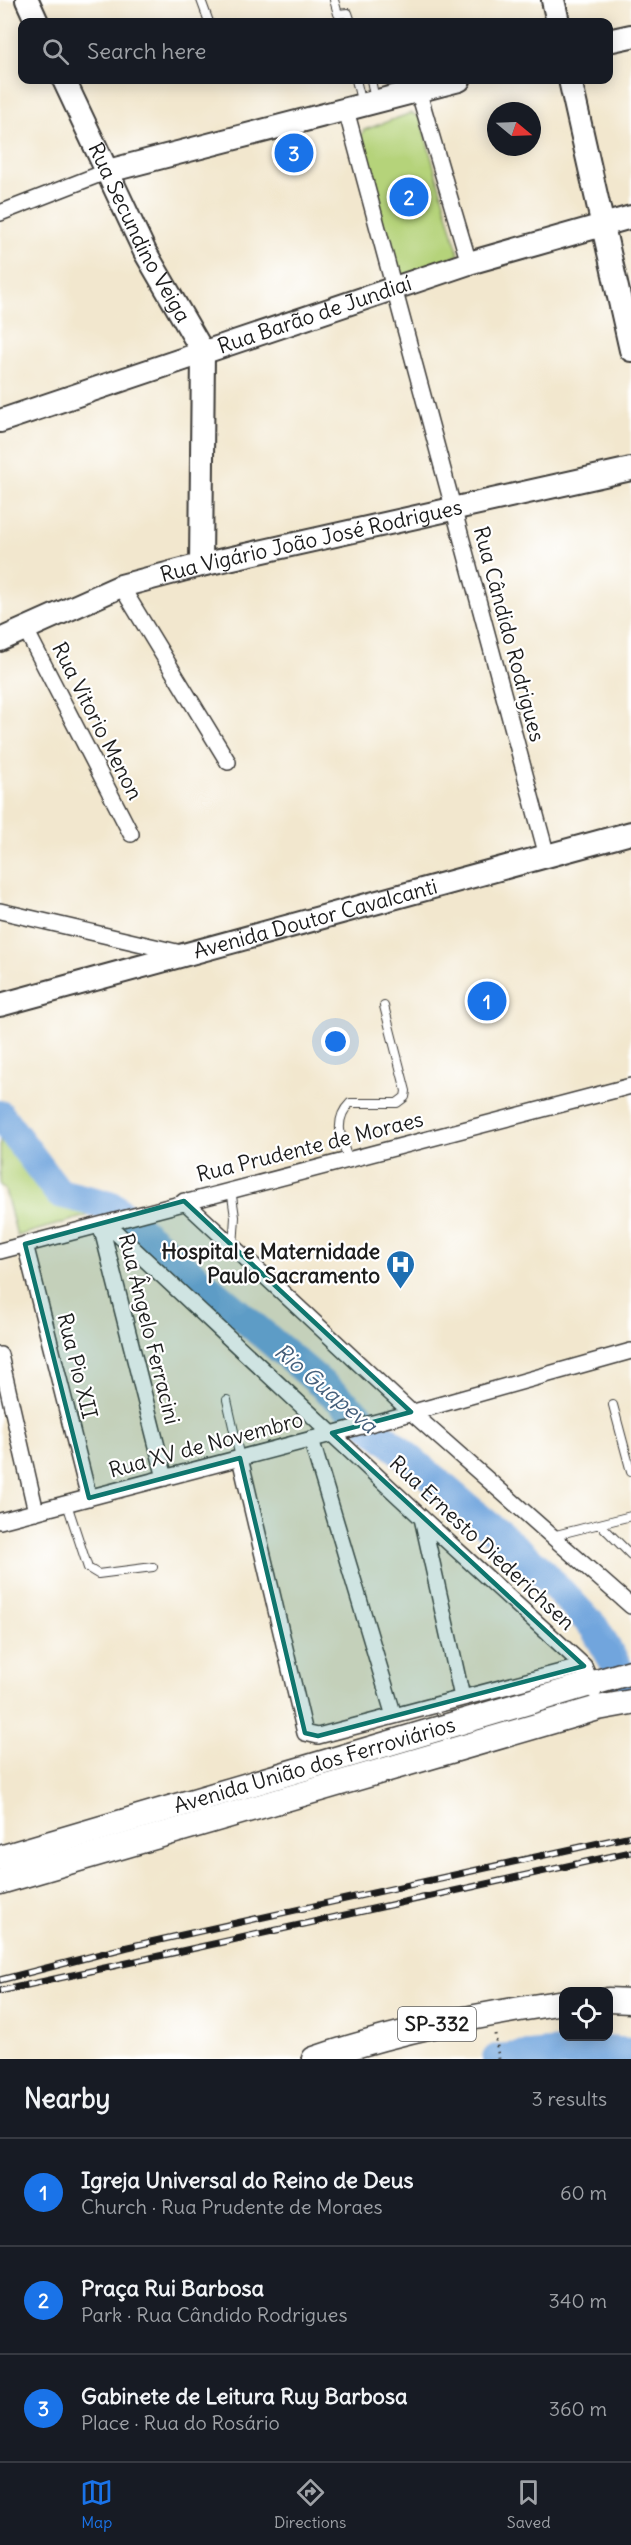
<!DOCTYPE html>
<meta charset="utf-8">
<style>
:root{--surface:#171b24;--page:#20242c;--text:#f1f3f6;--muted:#9ea1a6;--line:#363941;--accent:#1a73e8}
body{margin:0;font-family:Delius,sans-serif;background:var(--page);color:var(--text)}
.controls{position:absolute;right:18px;bottom:18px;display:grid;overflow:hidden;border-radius:12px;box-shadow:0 3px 15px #0003}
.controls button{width:54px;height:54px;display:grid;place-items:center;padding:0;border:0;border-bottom:2px solid var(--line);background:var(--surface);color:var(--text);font:30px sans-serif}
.compass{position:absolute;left:487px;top:102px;width:54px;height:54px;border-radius:50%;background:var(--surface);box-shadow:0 3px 15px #0003;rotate:109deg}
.you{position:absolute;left:336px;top:1042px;width:21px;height:21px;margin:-15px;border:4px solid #fff;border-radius:50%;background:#1a73e8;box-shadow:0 0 0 9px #1a73e833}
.badge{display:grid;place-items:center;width:39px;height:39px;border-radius:50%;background:var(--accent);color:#fff;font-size:20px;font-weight:700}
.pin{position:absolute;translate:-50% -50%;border:3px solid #fff;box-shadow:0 2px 6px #0006}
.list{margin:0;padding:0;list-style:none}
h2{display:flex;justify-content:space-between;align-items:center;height:78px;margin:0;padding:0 24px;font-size:26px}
h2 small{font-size:20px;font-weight:400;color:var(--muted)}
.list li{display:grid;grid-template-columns:39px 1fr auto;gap:18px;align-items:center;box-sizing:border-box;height:108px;padding:0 24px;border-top:2px solid var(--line)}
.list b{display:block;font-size:22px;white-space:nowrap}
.list p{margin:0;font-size:20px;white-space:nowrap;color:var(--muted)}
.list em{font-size:20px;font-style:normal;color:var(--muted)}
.icon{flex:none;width:33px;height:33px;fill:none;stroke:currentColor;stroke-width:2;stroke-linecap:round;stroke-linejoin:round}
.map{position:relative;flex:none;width:631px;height:2059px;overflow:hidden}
.search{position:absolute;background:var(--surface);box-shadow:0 3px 15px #0003;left:18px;right:18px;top:18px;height:66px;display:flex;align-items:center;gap:15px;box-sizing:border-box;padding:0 21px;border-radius:12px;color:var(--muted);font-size:22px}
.sheet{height:402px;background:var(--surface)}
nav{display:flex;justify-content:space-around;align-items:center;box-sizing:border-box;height:84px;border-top:2px solid var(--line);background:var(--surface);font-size:16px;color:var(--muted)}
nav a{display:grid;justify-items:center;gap:3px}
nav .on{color:var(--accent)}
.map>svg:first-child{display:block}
</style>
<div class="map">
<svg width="631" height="2059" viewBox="0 0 631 2059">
<rect width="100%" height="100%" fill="#fff"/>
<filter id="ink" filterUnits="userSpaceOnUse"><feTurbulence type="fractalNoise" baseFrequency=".0167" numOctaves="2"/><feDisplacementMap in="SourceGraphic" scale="12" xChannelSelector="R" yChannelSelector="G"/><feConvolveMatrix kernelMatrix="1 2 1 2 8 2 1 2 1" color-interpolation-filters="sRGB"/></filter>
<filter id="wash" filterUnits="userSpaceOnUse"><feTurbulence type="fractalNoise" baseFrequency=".008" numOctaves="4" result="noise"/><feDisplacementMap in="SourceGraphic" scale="24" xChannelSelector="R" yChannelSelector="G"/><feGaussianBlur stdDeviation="1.35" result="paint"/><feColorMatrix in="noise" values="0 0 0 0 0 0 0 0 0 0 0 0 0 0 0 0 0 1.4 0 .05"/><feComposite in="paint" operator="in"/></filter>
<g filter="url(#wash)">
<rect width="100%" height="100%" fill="#f2e7ce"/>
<!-- green -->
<path fill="#b5d37a" stroke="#68784b" stroke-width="1.5" d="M411 113 420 117 459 255 407 278 394 273 359 140 364 130Z
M0 1133 18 1158 59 1202 104 1211 17 1236 5 1190 0 1185Z"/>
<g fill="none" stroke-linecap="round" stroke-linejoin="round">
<!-- river -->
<path stroke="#71a5dd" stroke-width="30" d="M0 1115 59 1193 112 1206 536 1566 594 1627 631 1691
M497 2059 594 2050 631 2053"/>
</g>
</g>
<g filter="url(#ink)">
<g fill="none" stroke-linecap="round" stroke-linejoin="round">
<defs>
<path id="lane" d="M201 0 209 22
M334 0 338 14 348 13 351 22
M356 80 362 104
M371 80 375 100
M348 1159C341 1139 333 1120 350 1103H397L405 1097 406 1091 384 1006
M231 1189 235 1217 233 1247
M227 1400 240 1458
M613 1405 631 1472
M67 1504 88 1568 98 1574 153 1567
M601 1525 631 1555
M552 1536 631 1516"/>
<path id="street" d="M418 90 469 263
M346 110 547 856
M0 213 108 171
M121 586 228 762
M25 628 131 834
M0 911 181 953
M184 1201 411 1412 631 1606
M107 1224 422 1518 584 1666 594 1691
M101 1226 165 1478
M25 1244 89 1498
M0 1251 631 1086
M0 1355 36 1512
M311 1439 394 1716
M240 1458 305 1733 318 1736 584 1666
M422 1518 462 1697
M0 1521 396 1417 631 1351"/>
<g id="secondary">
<path d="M27 0 37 22"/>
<path d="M553 0 558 22"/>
<path d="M608 41 631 36"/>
<path id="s1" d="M64 80 145 252 203 352 201 565"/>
<path d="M570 80 631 350"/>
<path d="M108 171 459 80"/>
<path id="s2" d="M0 421 469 263 631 217"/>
<path id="s3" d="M0 640 121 586 201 565 631 469"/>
<path id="s4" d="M0 1005 631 833"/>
</g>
<g id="primary">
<path id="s5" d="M0 1858 631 1672"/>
<path d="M0 1882 598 1708 631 1702"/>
<path d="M608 2000 631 2001"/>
<path d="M314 2059C396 2031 478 2015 564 2002"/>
</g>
</defs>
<!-- lane casing -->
<use href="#lane" stroke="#3c3a37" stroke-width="10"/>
<!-- street casing -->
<use href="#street" stroke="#3c3a37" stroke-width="18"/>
<!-- secondary casing -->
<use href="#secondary" stroke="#3c3a37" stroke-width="26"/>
<!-- primary casing -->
<use href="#primary" stroke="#3c3a37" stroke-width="27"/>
<!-- path -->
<path stroke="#3c3a37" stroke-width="3" stroke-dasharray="1.5 4.5" stroke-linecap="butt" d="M495 2034 499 2059"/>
<!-- lane -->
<use href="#lane" stroke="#fff" stroke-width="8"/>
<!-- street -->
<use href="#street" stroke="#fff" stroke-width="15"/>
<!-- secondary -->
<use href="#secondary" stroke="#fff" stroke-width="22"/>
<!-- primary -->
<use href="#primary" stroke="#fff" stroke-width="24"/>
<defs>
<path id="rail" d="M0 1980 128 1947 631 1836
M0 1991 631 1852"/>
</defs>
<!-- rail casing -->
<use href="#rail" stroke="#1c1c1c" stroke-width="7"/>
<!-- rail -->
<use href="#rail" stroke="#fff" stroke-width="4.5" stroke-dasharray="14" stroke-linecap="butt"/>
</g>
</g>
<!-- marked area -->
<path fill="#0f766e" fill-opacity="0.2" stroke="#0f766e" stroke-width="4.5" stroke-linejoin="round" d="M184 1201 411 1412 332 1433 584 1666 318 1736 305 1733 240 1458 89 1498 25 1244Z"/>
<!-- icons -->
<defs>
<symbol id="hospital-pin" viewBox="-11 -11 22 30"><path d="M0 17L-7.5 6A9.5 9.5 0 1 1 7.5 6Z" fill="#1f6fb2" stroke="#fff"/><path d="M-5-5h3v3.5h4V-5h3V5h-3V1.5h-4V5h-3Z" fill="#fff"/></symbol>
</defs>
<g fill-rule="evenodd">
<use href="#hospital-pin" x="384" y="1248" width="33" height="45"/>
</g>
<g text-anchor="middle" stroke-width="4.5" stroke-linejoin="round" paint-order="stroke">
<!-- shield labels -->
<rect fill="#fff" stroke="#606060" stroke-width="1.5" x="398" y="2007" width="78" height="34" rx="4.5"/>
<g font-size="20" font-weight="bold" fill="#1c1c1c">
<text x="437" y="2031">SP-332</text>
</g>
<!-- street labels -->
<g font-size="21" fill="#1c1c1c" stroke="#fff">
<text dy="7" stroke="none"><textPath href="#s1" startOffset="170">Rua Secundino Veiga</textPath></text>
<text dy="7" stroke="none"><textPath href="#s2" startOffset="332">Rua Barão de Jundiaí</textPath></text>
<text dy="7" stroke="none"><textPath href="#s3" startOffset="328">Rua Vigário João José Rodrigues</textPath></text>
<text transform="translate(509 634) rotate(75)" y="7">Rua Cândido Rodrigues</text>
<text transform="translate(97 721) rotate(63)" y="7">Rua Vitorio Menon</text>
<text dy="7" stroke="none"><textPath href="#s4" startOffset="327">Avenida Doutor Cavalcanti</textPath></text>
<text transform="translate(310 1147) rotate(-14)" y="7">Rua Prudente de Moraes</text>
<text transform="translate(149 1329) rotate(76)" y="7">Rua Ângelo Ferracini</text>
<text transform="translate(77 1366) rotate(76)" y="7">Rua Pio XII</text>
<text transform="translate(206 1445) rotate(-15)" y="7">Rua XV de Novembro</text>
<text transform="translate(482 1543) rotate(43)" y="7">Rua Ernesto Diederichsen</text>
<text dy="7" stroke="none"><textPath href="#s5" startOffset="328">Avenida União dos Ferroviários</textPath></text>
</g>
<!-- poi labels -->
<g font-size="21" font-weight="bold" fill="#1c1c1c" stroke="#fff" text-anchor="end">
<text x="380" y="1259">Hospital e Maternidade<tspan x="380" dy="24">Paulo Sacramento</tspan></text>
</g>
<!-- water labels -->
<g font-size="22" font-style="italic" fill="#46607c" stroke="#fff">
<text transform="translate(326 1388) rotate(40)" y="8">Rio Guapeva</text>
</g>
</g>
</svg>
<div class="controls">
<button><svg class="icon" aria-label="locate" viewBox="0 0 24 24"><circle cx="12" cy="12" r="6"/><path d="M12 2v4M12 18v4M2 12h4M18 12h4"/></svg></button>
</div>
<svg class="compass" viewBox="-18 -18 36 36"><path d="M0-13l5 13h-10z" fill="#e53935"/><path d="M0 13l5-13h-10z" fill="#9ea1a6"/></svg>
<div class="you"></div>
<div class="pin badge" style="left:487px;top:1001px">1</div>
<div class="pin badge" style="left:409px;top:197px">2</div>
<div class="pin badge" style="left:294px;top:153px">3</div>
<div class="search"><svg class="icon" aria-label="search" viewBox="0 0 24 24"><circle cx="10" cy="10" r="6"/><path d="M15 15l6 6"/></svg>Search here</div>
</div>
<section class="sheet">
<h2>Nearby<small>3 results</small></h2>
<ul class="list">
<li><span class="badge">1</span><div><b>Igreja Universal do Reino de Deus</b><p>Church · Rua Prudente de Moraes</p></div><em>60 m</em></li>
<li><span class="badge">2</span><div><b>Praça Rui Barbosa</b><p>Park · Rua Cândido Rodrigues</p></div><em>340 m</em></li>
<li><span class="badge">3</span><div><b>Gabinete de Leitura Ruy Barbosa</b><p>Place · Rua do Rosário</p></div><em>360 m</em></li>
</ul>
</section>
<nav>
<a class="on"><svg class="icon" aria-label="map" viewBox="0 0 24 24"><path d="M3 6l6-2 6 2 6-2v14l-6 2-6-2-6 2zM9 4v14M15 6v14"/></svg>Map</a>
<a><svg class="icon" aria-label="directions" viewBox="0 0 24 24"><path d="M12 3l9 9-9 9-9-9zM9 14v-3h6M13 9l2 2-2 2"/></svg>Directions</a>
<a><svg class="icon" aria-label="saved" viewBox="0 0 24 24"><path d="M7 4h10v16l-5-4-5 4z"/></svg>Saved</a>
</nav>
